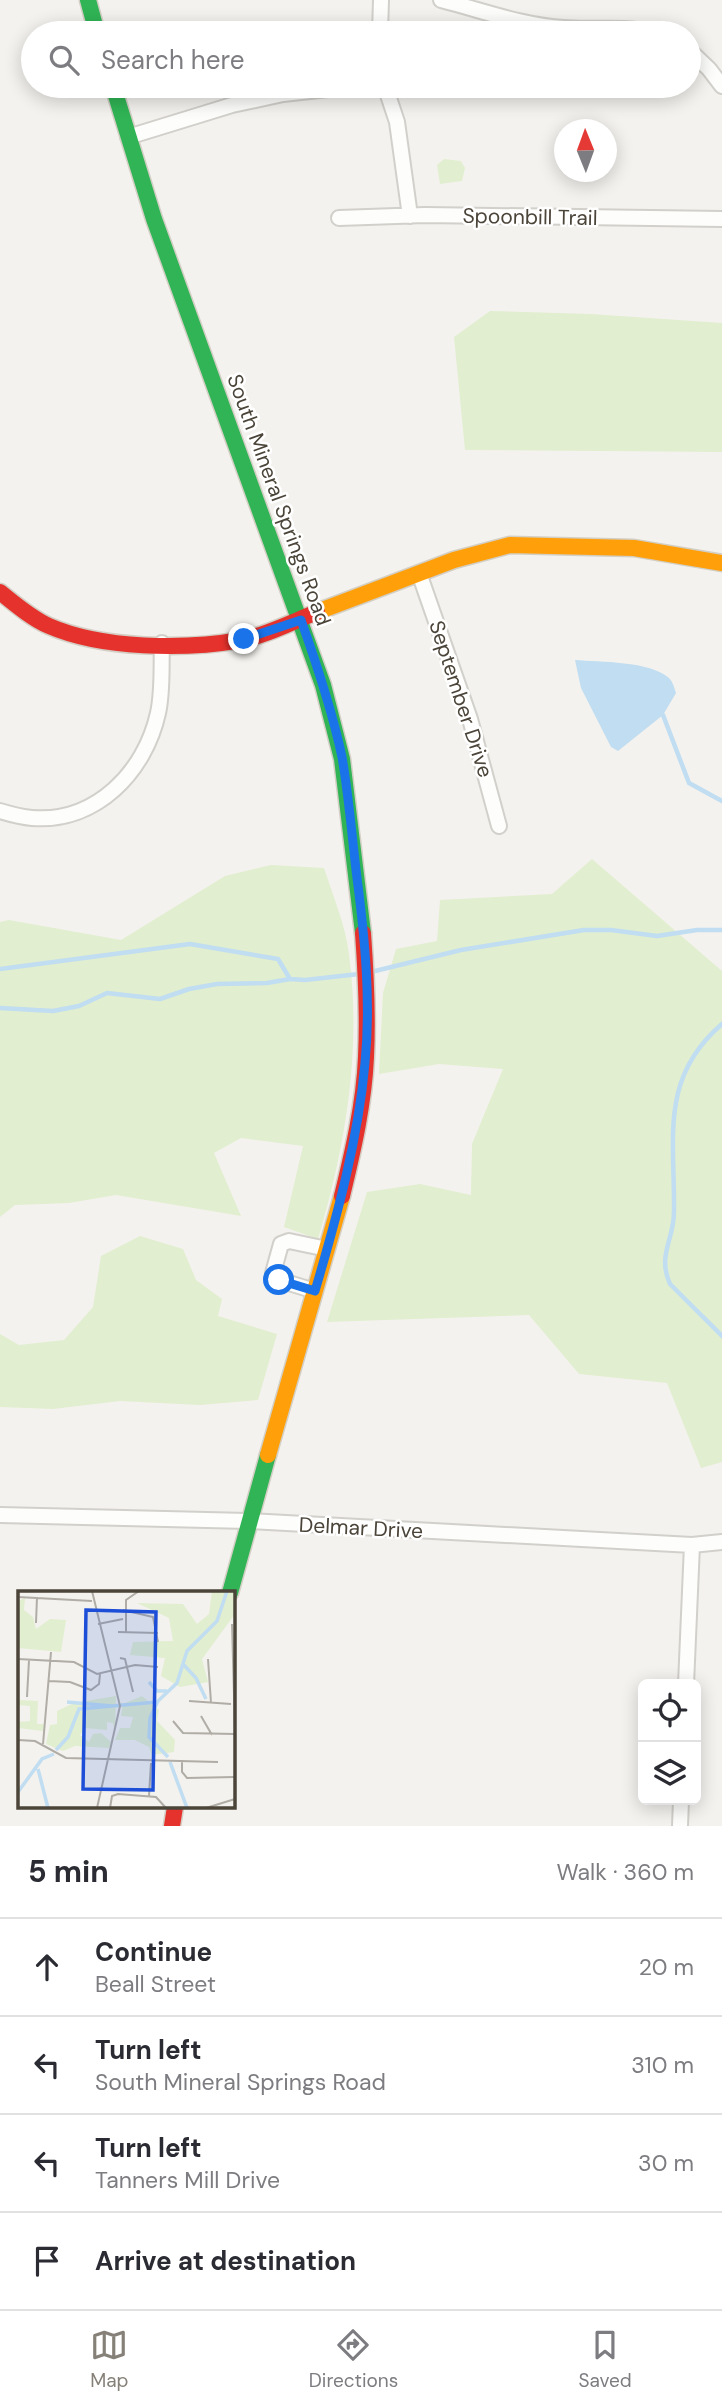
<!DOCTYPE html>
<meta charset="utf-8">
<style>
:root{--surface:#fff;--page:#f2f2f3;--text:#2b2b33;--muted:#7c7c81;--line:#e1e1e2;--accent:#868178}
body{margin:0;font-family:"DM Sans",sans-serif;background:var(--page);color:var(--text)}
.controls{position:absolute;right:21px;bottom:21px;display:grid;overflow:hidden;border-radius:10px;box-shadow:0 4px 18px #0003}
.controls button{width:63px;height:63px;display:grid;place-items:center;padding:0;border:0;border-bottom:2px solid var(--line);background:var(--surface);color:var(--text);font:35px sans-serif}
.compass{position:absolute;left:554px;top:119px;width:63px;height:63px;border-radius:50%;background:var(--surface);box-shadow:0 4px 18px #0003;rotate:359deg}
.stop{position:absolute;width:21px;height:21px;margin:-16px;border:5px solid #1a73e8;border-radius:50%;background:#fff}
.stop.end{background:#1a73e8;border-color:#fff;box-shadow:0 2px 7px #0008}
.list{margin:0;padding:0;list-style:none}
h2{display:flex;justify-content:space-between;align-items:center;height:91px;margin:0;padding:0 28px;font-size:30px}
h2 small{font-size:23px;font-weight:400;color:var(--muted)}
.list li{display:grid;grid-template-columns:46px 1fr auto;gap:21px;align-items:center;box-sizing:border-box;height:98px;padding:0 28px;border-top:2px solid var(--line)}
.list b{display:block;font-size:26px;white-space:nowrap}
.list p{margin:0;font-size:23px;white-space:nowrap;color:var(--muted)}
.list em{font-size:23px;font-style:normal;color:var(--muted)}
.icon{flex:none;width:38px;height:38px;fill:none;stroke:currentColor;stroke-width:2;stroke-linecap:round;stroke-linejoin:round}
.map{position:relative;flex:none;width:722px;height:1826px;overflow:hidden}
.search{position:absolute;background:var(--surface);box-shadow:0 4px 18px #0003;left:21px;right:21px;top:21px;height:77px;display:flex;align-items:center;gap:18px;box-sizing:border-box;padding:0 24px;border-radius:38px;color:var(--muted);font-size:26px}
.sheet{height:483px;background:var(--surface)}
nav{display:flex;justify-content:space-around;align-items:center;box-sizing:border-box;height:98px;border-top:2px solid var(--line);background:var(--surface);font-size:19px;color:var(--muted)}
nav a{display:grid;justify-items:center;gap:4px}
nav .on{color:var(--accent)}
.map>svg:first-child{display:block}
</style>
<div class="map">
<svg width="722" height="1826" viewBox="0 0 722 1826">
<rect width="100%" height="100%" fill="#f4f2ee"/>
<!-- green -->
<path fill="#e1eecf" d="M444 159 461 161 465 168 462 181 440 184 437 165Z
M490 311 591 314 722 323V452L465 450 454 337Z
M592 859 722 971V1462L701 1468 667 1383 579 1374 529 1315 327 1322 367 1192 420 1184 471 1195 472 1144 503 1069 439 1064 379 1074 383 993 396 949 437 941 440 900 552 894Z
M271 865 324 868C333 896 346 926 349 955 362 1049 345 1149 318 1239L284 1227 303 1146 241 1138 214 1153 241 1216 116 1195 69 1203 15 1205 0 1217V922L9 920 121 940 225 876Z
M140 1236 183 1249 196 1280 222 1299 218 1316 277 1334 258 1400 200 1405 120 1401 53 1409 0 1407V1334L19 1345 64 1340 93 1307 101 1256Z"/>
<!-- water -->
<path fill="#c0ddf1" d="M575 660C600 662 650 661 669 678 673 682 674 687 676 693L663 715 618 751 611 747 581 688Z"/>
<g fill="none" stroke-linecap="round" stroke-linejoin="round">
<!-- stream -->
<path stroke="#c0ddf1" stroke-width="4.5" d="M663 715 689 783 722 801
M0 969 190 944 278 959 290 979
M371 972 461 950 584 930H611L657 936 697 930H722
M0 1008 53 1011 79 1006 107 993 160 999 189 989 217 984 267 983 290 979 305 980 359 974
M722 1024C659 1078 675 1138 674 1212 674 1240 657 1255 670 1284L722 1336"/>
<defs>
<path id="street" d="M441 0C481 10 523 26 564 28 593 31 622 25 651 33
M380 33 381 0
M689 50 709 69 722 86
M385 86 397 122 410 216
M128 137 232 105 283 94 355 86
M339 218 425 215 722 219
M419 573 470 719 499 826
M0 811C10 814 21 817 32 818 96 823 145 772 158 713 163 691 161 666 162 643
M315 1291 279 1280 273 1273 281 1244 289 1241 327 1249
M0 1515 248 1521 692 1545 722 1542
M686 1684 692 1545
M680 1826 681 1800"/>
<path id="fast" d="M88 0 97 33
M113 86 154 219 323 685 342 759 363 933
M230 1593 268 1455"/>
<path id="slow" d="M317 612 454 560 510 545 634 548 722 563
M268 1455 342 1196"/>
<path id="jam" d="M0 592C15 604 31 618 49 626 102 649 184 650 241 640 265 636 294 621 317 612
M342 1196C353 1151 364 1104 366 1057 368 1016 366 974 363 933
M172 1826 175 1807"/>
</defs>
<!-- street casing -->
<use href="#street" stroke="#d2d0cb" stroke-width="18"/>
<!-- fast casing -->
<use href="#fast" stroke="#d3cfc5" stroke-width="19"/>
<!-- slow casing -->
<use href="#slow" stroke="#d3cfc5" stroke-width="19"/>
<!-- jam casing -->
<use href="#jam" stroke="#d3cfc5" stroke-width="19"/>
<!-- street -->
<use href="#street" stroke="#fdfdfc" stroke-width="14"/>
<!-- fast -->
<use href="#fast" stroke="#30b455" stroke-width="16"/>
<!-- slow -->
<use href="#slow" stroke="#ff9f0a" stroke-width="16"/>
<!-- jam -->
<use href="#jam" stroke="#e5322d" stroke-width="16"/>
</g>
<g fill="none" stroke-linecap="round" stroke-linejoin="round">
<!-- route -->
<path stroke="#1a73e8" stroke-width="9" d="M244 639 301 620C317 665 332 710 342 757 349 797 352 838 357 878 365 939 371 1002 365 1063 358 1141 337 1216 315 1291L279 1280"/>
</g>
<g text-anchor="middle" stroke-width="5" stroke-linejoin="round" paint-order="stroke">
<!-- street labels -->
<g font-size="21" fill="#4b4439" stroke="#fff">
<text transform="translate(530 217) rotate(1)" y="7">Spoonbill Trail</text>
<text transform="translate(279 500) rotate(70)" y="7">South Mineral Springs Road</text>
<text transform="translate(461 699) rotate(72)" y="7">September Drive</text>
<text transform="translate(361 1528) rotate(3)" y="7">Delmar Drive</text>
</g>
</g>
<!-- overview -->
<g transform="translate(18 1591)">
<rect width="217" height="217" fill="#f4f2ee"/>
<path d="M194 0H217V23L184 68 190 91 162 96 143 85 147 67 112 64 115 51 155 50 151 27 119 12 165 13 179 33 191 23ZM7 7 6 19 15 26 18 38 32 28 48 29 43 61 0 57V10ZM98 105 97 141 95 132 89 131V139L67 137 62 144 71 151 75 143 83 142 93 151 91 157 57 155 45 160 28 153 32 134 39 133V120L56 112ZM124 105 141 119 139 130 157 149 156 161 134 164 131 156 117 149H97L102 137H112L115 126 103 125 105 113ZM0 109 20 110 19 133H27L25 140 0 137V131L12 130V115L0 114Z" fill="#e1eecf"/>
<path fill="none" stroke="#c0ddf1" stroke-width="3.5" d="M164 72 178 87 188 108M131 91 139 100H149M49 111 94 115M38 159 50 146 61 118 139 111M150 166 131 146 132 127 140 110 159 92 169 60 199 30 209 0M152 171 169 217M20 178 30 217M0 201 24 168 36 163"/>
<path fill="none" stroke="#b0aca6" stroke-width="2" d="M74 0 102 115 79 217M0 6 74 10M105 19 135 26 140 51M18 32 19 6M80 33 105 28M214 33 217 141M100 41 140 42M108 41V9L121 0M102 67 107 68 115 101M0 68 56 71 79 83 117 74 140 76M190 68 193 112M31 90 52 91 73 99 81 93 82 83M9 106 11 69M171 110 213 113M183 125 194 144M155 130 165 142 217 143M0 149 17 150 48 167 200 171M25 153 33 61M164 169V181L169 187 217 186M131 205 133 172M92 217 94 205 100 203 138 206 148 217M188 217 217 208"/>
<path fill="#1d4ed8" fill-opacity="0.15" stroke="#1d4ed8" stroke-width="3.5" d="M68 19 138 21 135 199 65 198Z"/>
<rect width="217" height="217" fill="none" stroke="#4b4439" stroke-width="3.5"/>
</g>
</svg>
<div class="controls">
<button><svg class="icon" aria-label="locate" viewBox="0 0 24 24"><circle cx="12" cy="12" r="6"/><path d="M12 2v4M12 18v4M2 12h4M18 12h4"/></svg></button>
<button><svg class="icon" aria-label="layers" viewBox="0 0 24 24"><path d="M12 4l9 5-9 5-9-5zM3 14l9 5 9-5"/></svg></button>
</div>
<svg class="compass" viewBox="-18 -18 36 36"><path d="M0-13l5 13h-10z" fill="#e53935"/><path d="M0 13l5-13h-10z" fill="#7c7c81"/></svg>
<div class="stop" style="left:279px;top:1280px"></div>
<div class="stop end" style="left:244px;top:639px"></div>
<div class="search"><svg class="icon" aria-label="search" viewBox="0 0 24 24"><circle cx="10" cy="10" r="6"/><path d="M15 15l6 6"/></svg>Search here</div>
</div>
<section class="sheet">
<h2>5 min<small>Walk · 360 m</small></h2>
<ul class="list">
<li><svg class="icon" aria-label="ahead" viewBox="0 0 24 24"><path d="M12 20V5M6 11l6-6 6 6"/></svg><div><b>Continue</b><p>Beall Street</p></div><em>20 m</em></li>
<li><svg class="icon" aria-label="left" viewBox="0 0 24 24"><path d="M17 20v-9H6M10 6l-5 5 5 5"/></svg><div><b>Turn left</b><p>South Mineral Springs Road</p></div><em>310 m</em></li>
<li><svg class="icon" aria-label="left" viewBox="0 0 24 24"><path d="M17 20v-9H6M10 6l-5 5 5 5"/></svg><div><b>Turn left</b><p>Tanners Mill Drive</p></div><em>30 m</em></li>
<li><svg class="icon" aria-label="arrive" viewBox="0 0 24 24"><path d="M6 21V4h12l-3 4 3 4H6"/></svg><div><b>Arrive at destination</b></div></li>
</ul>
</section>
<nav>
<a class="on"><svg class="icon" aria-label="map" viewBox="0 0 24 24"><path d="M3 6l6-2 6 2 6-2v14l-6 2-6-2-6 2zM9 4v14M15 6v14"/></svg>Map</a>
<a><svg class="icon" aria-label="directions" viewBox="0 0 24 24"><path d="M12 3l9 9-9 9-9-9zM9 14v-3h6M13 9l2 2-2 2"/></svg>Directions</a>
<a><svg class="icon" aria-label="saved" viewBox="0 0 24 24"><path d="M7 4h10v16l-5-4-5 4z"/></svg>Saved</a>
</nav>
